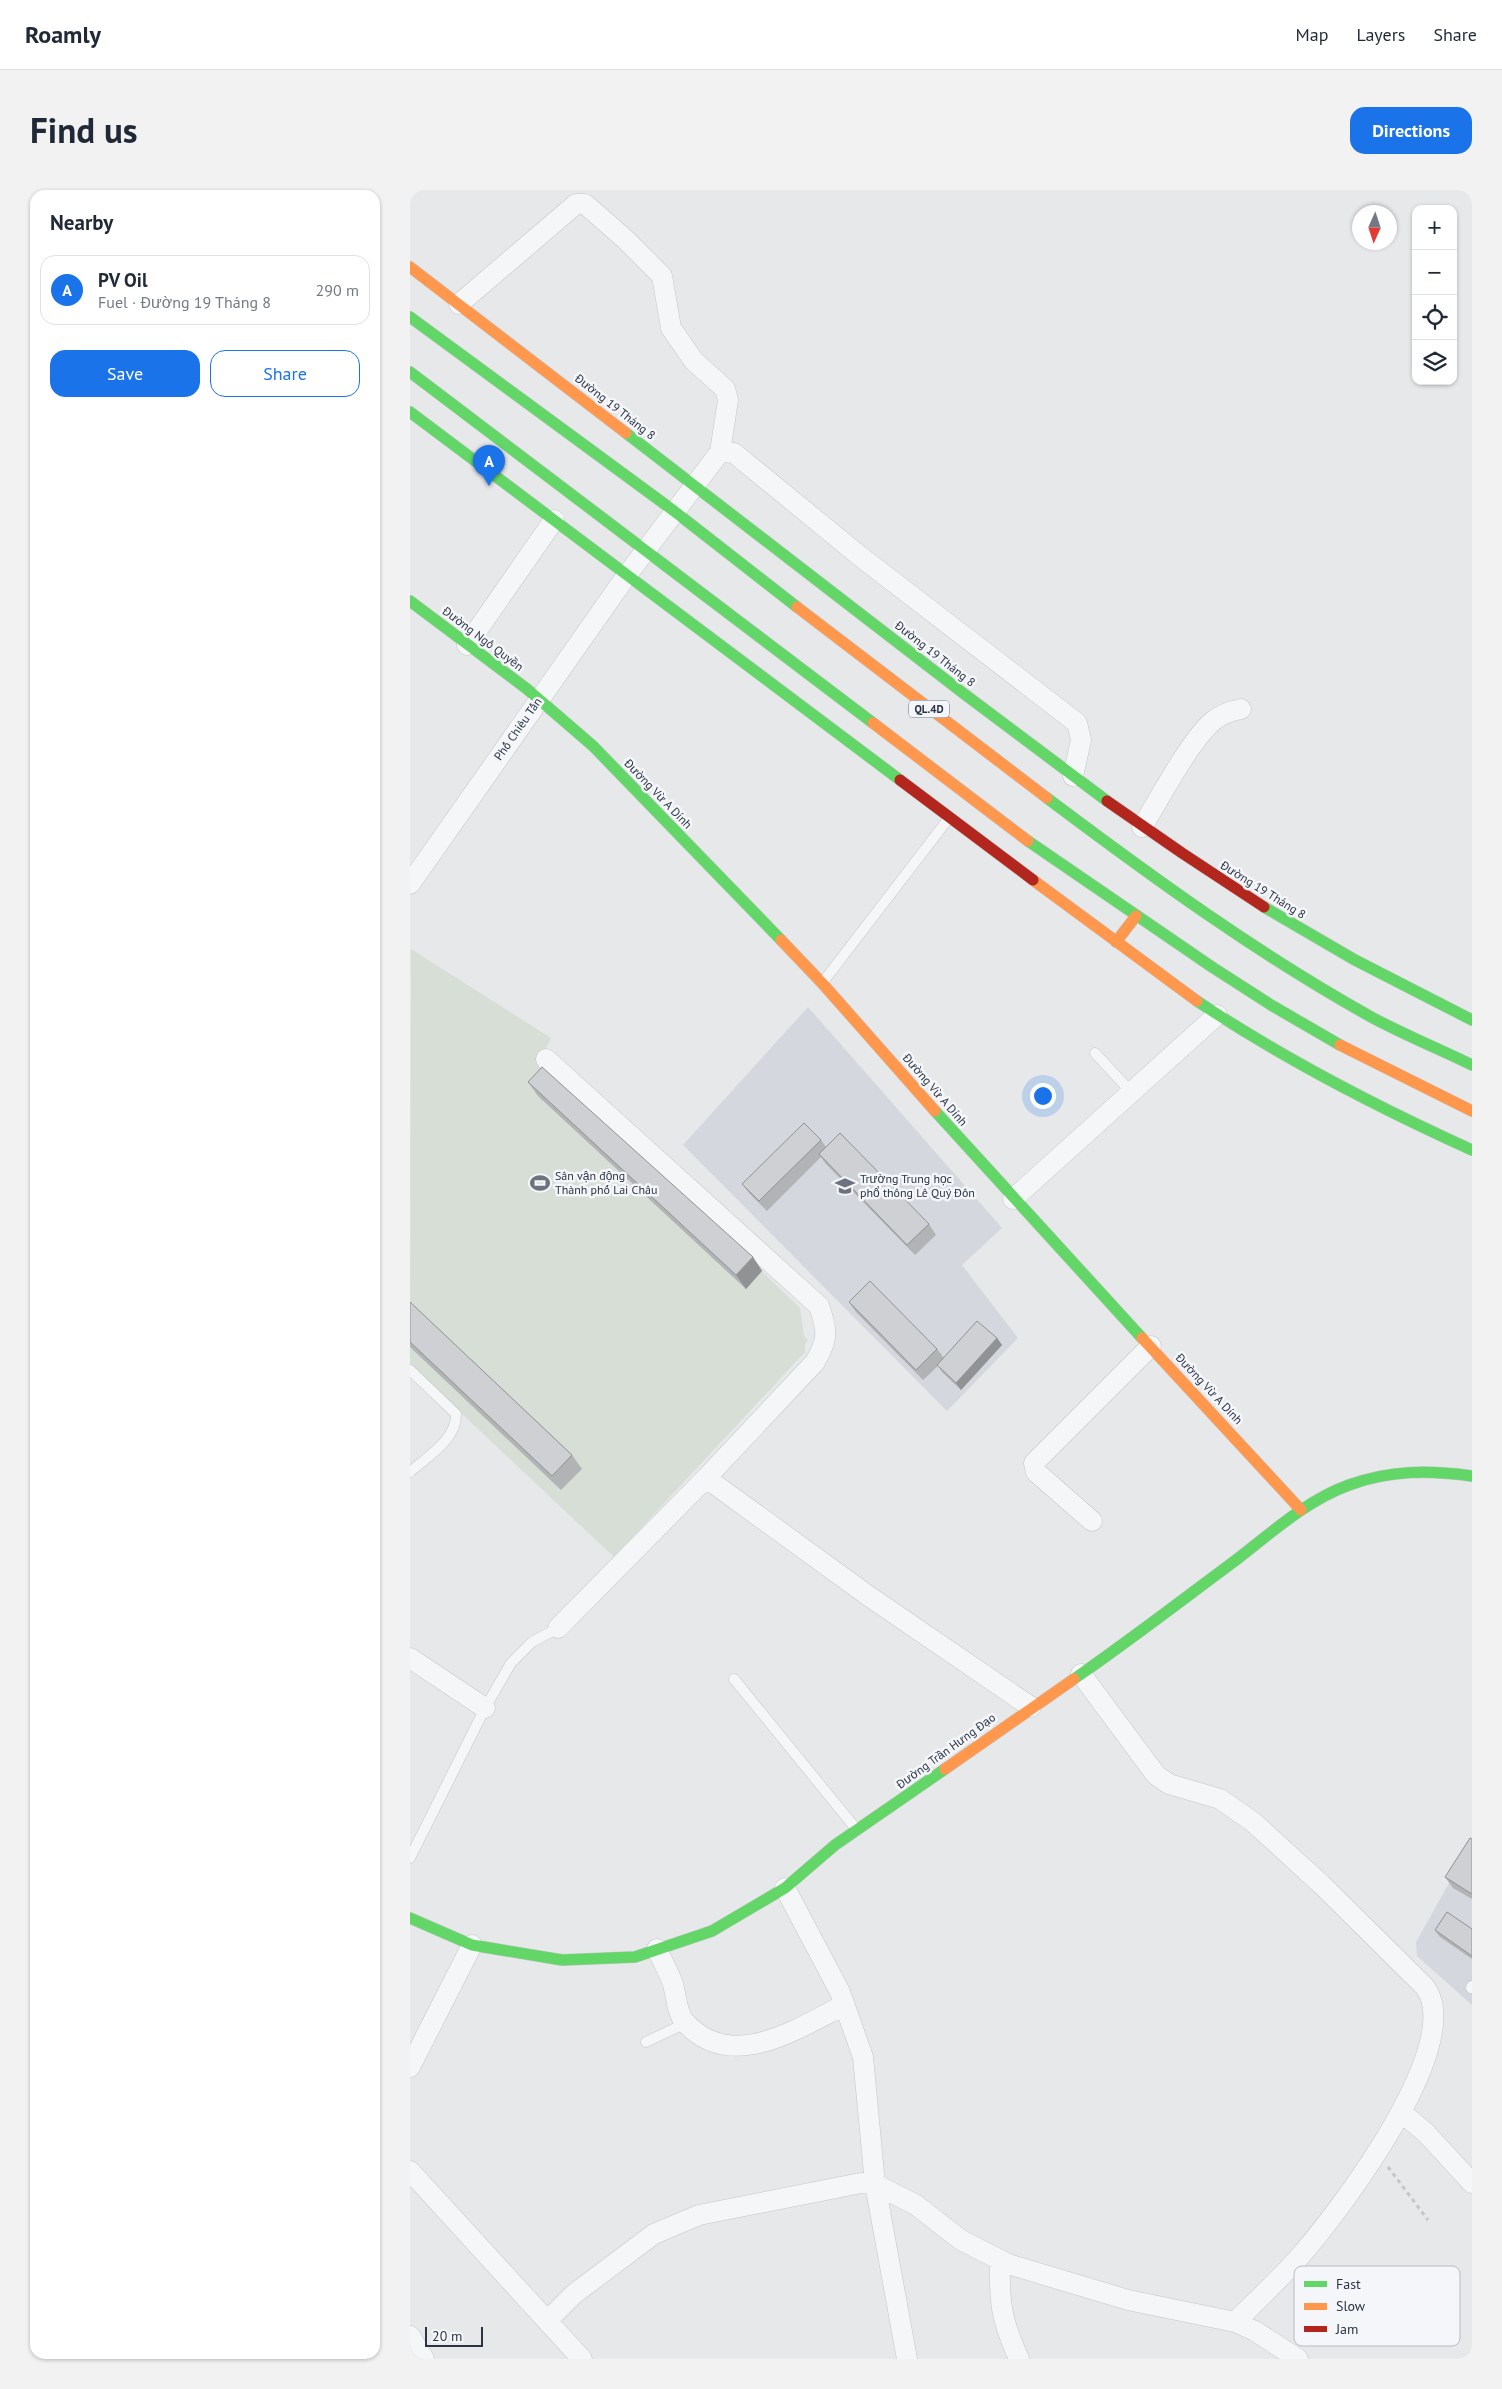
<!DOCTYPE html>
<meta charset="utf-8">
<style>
:root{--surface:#fff;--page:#f2f2f3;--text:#1f2937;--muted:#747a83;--line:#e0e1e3;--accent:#1a73e8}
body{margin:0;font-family:"PT Sans",sans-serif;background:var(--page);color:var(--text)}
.controls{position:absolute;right:15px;top:15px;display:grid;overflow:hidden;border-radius:10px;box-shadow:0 1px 4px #0004}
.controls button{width:45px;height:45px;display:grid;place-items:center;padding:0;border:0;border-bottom:1px solid var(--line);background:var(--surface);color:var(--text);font:25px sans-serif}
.compass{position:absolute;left:942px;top:15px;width:45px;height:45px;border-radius:50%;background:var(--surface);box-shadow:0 1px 4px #0004;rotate:183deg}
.scale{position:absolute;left:15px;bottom:12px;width:58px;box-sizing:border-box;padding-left:5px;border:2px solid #2b3445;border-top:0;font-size:14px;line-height:18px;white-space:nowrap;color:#2b3445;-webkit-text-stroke:4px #f4f6f9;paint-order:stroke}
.you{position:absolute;left:632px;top:905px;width:18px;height:18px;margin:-12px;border:4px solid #fff;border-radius:50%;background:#1a73e8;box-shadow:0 0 0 8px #1a73e833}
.badge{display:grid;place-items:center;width:32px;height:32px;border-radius:50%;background:var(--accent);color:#fff;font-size:16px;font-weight:700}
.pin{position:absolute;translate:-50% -41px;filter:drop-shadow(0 1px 2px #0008)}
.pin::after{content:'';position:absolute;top:26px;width:18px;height:15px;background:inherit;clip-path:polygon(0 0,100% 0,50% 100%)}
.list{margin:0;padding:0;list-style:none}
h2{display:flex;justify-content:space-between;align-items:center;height:65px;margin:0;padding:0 20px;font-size:21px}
h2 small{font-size:16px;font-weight:400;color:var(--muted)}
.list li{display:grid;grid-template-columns:32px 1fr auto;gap:15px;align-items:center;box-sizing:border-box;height:70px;margin:0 10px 10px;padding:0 10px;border:1px solid var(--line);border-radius:15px}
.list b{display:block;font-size:19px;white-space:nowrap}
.list p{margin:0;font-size:16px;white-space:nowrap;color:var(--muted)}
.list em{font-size:16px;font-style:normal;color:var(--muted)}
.actions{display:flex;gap:10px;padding:15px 20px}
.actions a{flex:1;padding:11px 0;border:1px solid var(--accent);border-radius:15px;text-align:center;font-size:18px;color:var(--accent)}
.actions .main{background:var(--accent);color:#fff}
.icon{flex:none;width:28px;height:28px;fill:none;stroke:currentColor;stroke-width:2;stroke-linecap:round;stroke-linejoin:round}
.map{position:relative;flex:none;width:1062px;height:2169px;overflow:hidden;border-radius:15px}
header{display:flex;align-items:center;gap:30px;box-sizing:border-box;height:70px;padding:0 25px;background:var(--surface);border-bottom:1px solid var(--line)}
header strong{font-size:24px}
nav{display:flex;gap:28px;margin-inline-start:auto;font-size:18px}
.intro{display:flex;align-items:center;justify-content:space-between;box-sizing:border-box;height:120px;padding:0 30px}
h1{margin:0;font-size:35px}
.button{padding:12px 22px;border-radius:15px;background:var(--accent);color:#fff;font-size:18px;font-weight:700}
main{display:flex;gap:30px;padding:0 30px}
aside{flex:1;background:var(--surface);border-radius:15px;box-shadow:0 1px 4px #0004}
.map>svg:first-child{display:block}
</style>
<header>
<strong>Roamly</strong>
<nav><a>Map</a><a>Layers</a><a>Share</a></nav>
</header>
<div class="intro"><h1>Find us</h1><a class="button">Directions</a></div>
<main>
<aside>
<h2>Nearby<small></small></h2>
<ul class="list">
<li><span class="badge">A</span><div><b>PV Oil</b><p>Fuel · Đường 19 Tháng 8</p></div><em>290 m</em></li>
</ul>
<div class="actions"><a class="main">Save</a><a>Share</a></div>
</aside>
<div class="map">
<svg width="1062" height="2169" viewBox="0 0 1062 2169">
<rect width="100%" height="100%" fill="#e6e8ea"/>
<!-- built -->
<path fill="#d4d7dd" d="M398 817 592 1038 552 1075 608 1148 537 1221 273 955Z
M1062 1652V1815L1007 1766 1006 1752Z"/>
<!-- green -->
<path fill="#d6ded6" d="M1 759 141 848 130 869 390 1118 394 1146 398 1150 395 1154V1162L204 1367 0 1175Z"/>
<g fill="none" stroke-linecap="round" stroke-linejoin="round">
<defs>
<path id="lane" d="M413 792 539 628
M685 863 722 903
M0 1180 46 1224C47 1249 17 1267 0 1282
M324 1489 447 1640
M0 1668 75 1518 101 1473 122 1452 148 1438
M1061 1798 1062 1796
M236 1852 276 1833"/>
<path id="street" d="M49 114 166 14H175L215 49 252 86 261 138 284 171 315 199 318 210 310 262
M57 455 144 330
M732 637C750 608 779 552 803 531 811 524 821 521 831 519
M0 694 217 385 310 262 324 263 451 367 667 533 671 550 663 586
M136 869 409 1116C418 1141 418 1150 405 1172L296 1288 148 1438
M603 1009 807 825
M296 1288 460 1407 621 1517
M682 1331 626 1282 624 1273 741 1156
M0 1468 75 1518
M671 1484 746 1585 759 1594 810 1609 843 1632 911 1694 1014 1796C1059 1851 930 2020 892 2064 871 2088 847 2110 825 2132
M375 1698 430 1802 453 1867 465 1994 497 2169
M247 1759C252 1771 259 1782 263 1794 266 1805 267 1823 274 1831 319 1884 387 1839 434 1815
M0 1877 62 1755
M991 1922 1016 1943 1062 1993
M0 1981 172 2169
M590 2070C589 2113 591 2129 609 2169
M137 2131 164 2104 244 2044 289 2025 451 1993 465 1994 506 2015 551 2050 598 2074 718 2110 825 2132 845 2141 888 2169
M0 2146 14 2169"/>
<path id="fast" d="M0 127 264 321 387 417
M0 182 463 533
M0 222 490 590
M216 243 553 503 697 611
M0 411 117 499 183 556 371 750
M637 608C742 687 848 764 963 828 995 845 1029 859 1062 875
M618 651 802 777 861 815 930 855
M854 717 945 770 1062 830
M787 811C874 869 967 917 1062 960
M525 921 732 1148
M664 1489C719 1451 772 1410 826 1370 861 1343 897 1310 939 1295 980 1280 1019 1280 1062 1286
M0 1728 62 1755 152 1770 225 1767 302 1741 375 1698 425 1655 535 1579"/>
<path id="slow" d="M0 77 216 243
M387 417 637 608
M463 533 618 651
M623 690 787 811
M371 750 412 793 525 921
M706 752 726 726
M930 855 1062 921
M732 1148 891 1320
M535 1579 664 1489"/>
<path id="jam" d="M490 590 623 690
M697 611 772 663 854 717"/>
</defs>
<!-- lane casing -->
<use href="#lane" stroke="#c4c6c8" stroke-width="11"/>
<!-- street casing -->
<use href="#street" stroke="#c4c6c8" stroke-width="21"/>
<!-- fast casing -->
<use href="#fast" stroke="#c4c6c8" stroke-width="12"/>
<!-- slow casing -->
<use href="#slow" stroke="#c4c6c8" stroke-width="12"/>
<!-- jam casing -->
<use href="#jam" stroke="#c4c6c8" stroke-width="12"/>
<!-- path -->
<path stroke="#c5c6ca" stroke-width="3" stroke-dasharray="4 4" stroke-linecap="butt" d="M978 1977 1018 2030"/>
<!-- lane -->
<use href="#lane" stroke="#f5f6f7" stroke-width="10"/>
<!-- street -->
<use href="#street" stroke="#f5f6f7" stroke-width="20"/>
<!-- fast -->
<use href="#fast" stroke="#63d668" stroke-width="11"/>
<!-- slow -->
<use href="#slow" stroke="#ff974d" stroke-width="11"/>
<!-- jam -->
<use href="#jam" stroke="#b3261e" stroke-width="11"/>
</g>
<!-- wall -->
<path fill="#b1b3b5" d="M118 892 343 1067 352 1081 336 1099 128 906Z
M411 950 416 957 519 1034 526 1045 505 1065 416 974 411 967 357 1021 340 1004 332 994Z
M0 1112 162 1265 172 1279 151 1300 0 1157Z
M439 1112 527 1159 534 1168 587 1148 592 1155 551 1200 532 1182 528 1176 513 1190 446 1122Z
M1062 1649V1709L1043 1698 1035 1687Z
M1062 1739V1769L1030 1747 1025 1740Z"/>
<!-- shaded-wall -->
<path fill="#909294" d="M343 1067 352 1081 336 1099 326 1085Z
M587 1148 592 1155 551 1200 546 1193Z"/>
<!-- building -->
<path fill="#ced0d3" stroke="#909294" d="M132 877 343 1067 326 1085 118 892Z
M394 933 411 950 349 1011 332 994Z
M430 943 519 1034 497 1055 409 964Z
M460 1091 527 1159 506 1180 439 1112Z
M0 1112 162 1265 142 1286 0 1152Z
M567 1131 587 1148 546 1193 527 1175Z
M1060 1648 1062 1649V1704L1035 1687Z
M1037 1722 1062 1739V1766L1025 1740Z"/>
<!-- icons -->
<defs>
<symbol id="stadium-bare" viewBox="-9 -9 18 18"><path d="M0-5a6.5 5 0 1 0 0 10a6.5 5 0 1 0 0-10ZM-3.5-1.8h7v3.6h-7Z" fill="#6c737f" stroke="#f4f6f9" stroke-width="2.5" paint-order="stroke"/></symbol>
<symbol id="school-bare" viewBox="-9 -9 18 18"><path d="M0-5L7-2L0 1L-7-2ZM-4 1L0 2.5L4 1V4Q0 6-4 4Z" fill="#6c737f" stroke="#f4f6f9" stroke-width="2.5" paint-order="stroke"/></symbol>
</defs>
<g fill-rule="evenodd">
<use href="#stadium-bare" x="116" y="979" width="28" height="28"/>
<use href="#school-bare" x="421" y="982" width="28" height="28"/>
</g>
<g text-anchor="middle" stroke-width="5" stroke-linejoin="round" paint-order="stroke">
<!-- shield labels -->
<rect fill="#f4f6f9" stroke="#676e7b" stroke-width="1" x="499" y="510.5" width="40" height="17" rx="4"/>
<g font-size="11" font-weight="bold" fill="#2b3445">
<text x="519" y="523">QL.4D</text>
</g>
<!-- street labels -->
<g font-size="12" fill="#2b3445" stroke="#f4f6f9">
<text transform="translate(205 217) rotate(38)" y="4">Đường 19 Tháng 8</text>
<text transform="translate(73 449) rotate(37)" y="4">Đường Ngô Quyền</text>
<text transform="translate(525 464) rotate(38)" y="4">Đường 19 Tháng 8</text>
<text transform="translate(108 539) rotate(-55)" y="4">Phố Chiêu Tấn</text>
<text transform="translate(248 604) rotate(46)" y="4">Đường Vừ A Dính</text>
<text transform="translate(853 700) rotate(32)" y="4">Đường 19 Tháng 8</text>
<text transform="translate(525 900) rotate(49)" y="4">Đường Vừ A Dính</text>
<text transform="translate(799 1199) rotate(47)" y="4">Đường Vừ A Dính</text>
<text transform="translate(536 1561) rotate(-36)" y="4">Đường Trần Hưng Đạo</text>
</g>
<!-- poi labels -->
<g font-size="12" fill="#2b3445" stroke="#f4f6f9" text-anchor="start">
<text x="145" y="990">Sân vận động<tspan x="145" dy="14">Thành phố Lai Châu</tspan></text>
<text x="450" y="993">Trường Trung học<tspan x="450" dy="14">phổ thông Lê Quý Đôn</tspan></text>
</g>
</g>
<!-- legend -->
<rect x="884" y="2076" width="166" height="80" rx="8" fill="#f4f6f9" stroke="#b8bcc3" stroke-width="1"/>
<rect x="894" y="2091" width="23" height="6" fill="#63d668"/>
<rect x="894" y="2113" width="23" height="7" fill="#ff974d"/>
<rect x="894" y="2136" width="23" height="6" fill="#b3261e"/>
<g font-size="14" fill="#2b3445">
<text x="926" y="2099">Fast</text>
<text x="926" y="2121">Slow</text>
<text x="926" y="2144">Jam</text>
</g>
</svg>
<div class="controls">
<button>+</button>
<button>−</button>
<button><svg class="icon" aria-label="locate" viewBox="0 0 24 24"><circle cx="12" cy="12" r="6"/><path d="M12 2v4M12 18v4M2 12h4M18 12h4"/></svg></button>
<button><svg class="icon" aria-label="layers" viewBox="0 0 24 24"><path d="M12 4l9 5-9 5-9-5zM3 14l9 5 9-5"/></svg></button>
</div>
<svg class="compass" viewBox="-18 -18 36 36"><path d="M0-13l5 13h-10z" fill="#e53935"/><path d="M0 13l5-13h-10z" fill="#747a83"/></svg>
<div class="scale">20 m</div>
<div class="you"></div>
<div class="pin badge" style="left:79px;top:296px">A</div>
</div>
</main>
